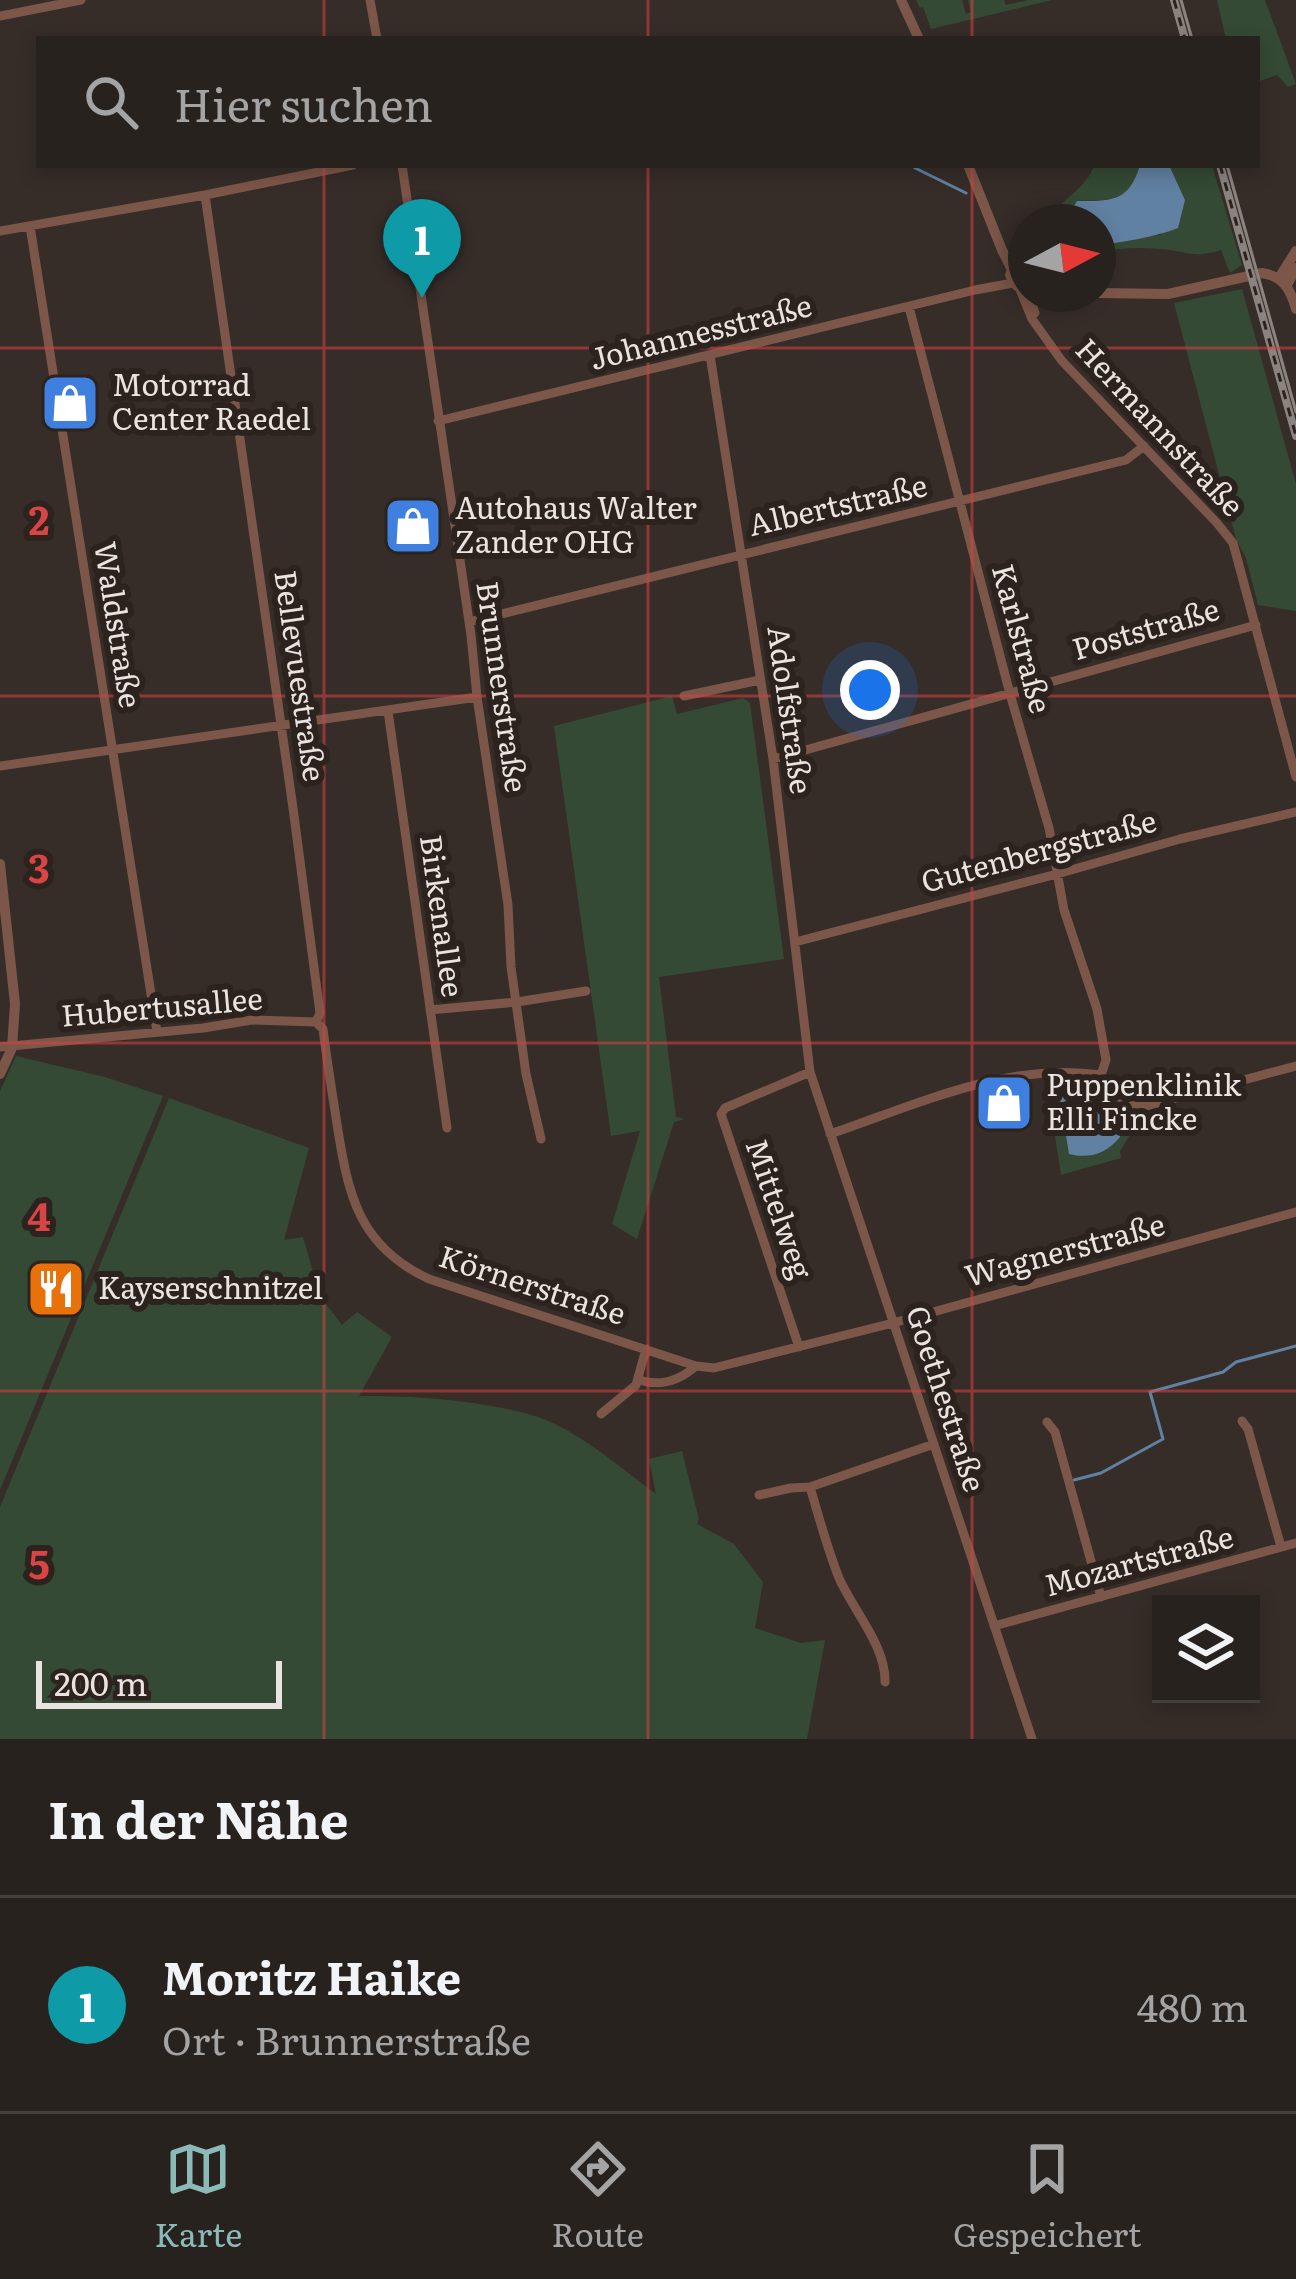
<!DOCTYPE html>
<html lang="de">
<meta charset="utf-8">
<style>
:root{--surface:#28221f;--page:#302a28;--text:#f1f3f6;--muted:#a5a4a4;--line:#443f3d;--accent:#8bbbb9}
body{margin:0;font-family:Literata,serif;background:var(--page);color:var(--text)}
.controls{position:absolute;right:36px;bottom:36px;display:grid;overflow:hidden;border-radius:0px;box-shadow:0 6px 18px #0003}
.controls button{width:108px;height:108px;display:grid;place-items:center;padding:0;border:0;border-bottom:3px solid var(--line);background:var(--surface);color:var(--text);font:60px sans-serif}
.compass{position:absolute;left:1008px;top:204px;width:108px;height:108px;border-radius:50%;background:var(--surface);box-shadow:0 6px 18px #0003;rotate:83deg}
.scale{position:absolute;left:36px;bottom:30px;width:246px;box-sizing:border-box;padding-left:12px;border:6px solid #eae4e1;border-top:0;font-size:33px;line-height:42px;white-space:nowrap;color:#eae4e1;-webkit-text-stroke:9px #2c231f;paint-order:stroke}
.you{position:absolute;left:870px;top:690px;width:42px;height:42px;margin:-30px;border:9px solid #fff;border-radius:50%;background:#1a73e8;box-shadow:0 0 0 18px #1a73e833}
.badge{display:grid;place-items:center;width:78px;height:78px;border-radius:50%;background:var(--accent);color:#fff;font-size:39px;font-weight:700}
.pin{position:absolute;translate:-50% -99px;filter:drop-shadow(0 3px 6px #0008)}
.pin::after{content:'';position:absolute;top:63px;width:42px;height:36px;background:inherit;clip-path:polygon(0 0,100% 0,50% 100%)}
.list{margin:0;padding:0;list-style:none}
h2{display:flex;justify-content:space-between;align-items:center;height:156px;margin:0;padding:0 48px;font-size:51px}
h2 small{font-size:39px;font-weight:400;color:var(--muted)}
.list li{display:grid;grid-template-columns:78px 1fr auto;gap:36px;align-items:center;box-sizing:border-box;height:216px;padding:0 48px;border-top:3px solid var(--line)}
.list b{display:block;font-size:45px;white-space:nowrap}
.list p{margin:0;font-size:39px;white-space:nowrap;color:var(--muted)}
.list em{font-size:39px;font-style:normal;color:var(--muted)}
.icon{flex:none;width:66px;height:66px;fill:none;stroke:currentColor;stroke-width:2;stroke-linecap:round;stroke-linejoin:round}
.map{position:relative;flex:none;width:1296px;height:1739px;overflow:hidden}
.search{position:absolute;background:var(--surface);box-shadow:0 6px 18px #0003;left:36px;right:36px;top:36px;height:132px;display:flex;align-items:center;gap:30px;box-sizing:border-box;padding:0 42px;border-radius:0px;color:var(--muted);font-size:45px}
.sheet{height:372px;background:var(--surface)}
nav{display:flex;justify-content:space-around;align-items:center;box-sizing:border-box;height:168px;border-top:3px solid var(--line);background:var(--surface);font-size:33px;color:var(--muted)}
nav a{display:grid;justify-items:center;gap:6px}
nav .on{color:var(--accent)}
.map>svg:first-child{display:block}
</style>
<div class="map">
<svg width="1296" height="1739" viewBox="0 0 1296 1739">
<rect width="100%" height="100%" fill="#362d29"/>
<!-- green -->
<path fill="#344a34" d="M916 0H962L966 14 971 12 968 0H1004L1006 5 1028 0H1052L931 29 923 7 920 8Z
M1217 0H1265L1296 84 1288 87 1277 75 1257 82V39H1226Z
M1094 165H1140C1129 203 1112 200 1077 201L1064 222H1047C1060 199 1087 189 1094 165Z
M1169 165H1212L1242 265 1230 273 1221 250C1191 259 1188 251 1160 249 1139 247 1118 248 1098 252V246C1119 242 1140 235 1161 235L1185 200Z
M1242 289 1296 484V611L1258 605 1246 558 1236 539 1174 303Z
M672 696 677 714 743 698 750 703 784 959 659 977 676 1117 685 1119 674 1122 637 1239 612 1224 640 1131 611 1136 554 726Z
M16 1056 105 1077 163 1096 0 1490V1091Z
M1069 1075C1104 1082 1110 1098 1139 1115L1130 1118 1133 1130 1120 1151 1121 1158 1061 1175 1046 1078Z
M169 1098 309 1148 284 1240 303 1237 320 1296 342 1325 357 1312 392 1337 359 1396C414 1395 505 1401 555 1424 592 1442 623 1470 656 1494L649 1459 682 1451 699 1519 697 1524 734 1544 763 1582 755 1628 801 1643 825 1640 807 1739H0V1507Z"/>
<!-- water -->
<path fill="#6181a2" d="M1140 165H1169L1185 200 1178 228C1153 238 1124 241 1098 246V222H1064L1077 201C1112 201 1129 202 1140 165Z
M1069 1094C1098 1094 1122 1106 1120 1137 1106 1154 1090 1159 1069 1154L1060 1098Z"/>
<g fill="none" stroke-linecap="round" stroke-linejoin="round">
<!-- stream -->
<path stroke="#6181a2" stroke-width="3" d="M915 168 966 193
M1074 1480 1101 1473 1163 1439 1150 1392 1223 1372 1236 1362 1296 1346"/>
<!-- minor -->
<path stroke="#7c5648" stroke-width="9" d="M370 0 377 39
M0 16 81 0
M402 165 471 635 477 697 508 905 511 967 526 1074 541 1139
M205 195 293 808 320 1013 316 1022 323 1029C327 1061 332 1092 337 1124 348 1194 358 1246 429 1279L696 1366 714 1368 893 1323 1296 1212
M30 226 157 1032
M0 231 205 195 353 165
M1019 287 1032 319 1062 361 1217 523 1233 543 1296 777
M1029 294 1035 313
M909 307 1010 694 1049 828 1064 910 1097 1009 1106 1060 1101 1075
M710 355 773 759 810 1072 1032 1739
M438 421 975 290 1013 283
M469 622 1126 460 1144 446
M684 696 760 680
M388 711 447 1128
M773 759 1256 625
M0 766 477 697
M795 942 1057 874 1180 839 1296 812
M430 1010 517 1002 586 991
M0 1047 203 1028 252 1020 316 1022
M830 1134C916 1105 1008 1061 1101 1075 1111 1092 1125 1105 1146 1106L1296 1066
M799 1347 721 1114 725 1108 810 1072
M639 1380C661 1387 679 1381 696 1366
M601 1414 636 1385 646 1349
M1242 1421 1248 1429 1281 1547
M1047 1422 1055 1432 1101 1597
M810 1487C819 1517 827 1548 839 1578 853 1610 886 1646 885 1682
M759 1495 791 1488 810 1487 934 1444
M994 1626 1296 1543"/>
<!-- tertiary -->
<path stroke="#7c5648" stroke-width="10" d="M901 0 919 39
M968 165 1002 250 1011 268
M1026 261 1015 263 1010 275 1017 286 1026 287
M1279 278 1296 251
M1287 285 1296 268
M1098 293 1168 294 1262 273C1283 276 1291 290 1296 309
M0 864 15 1004 12 1048 0 1074"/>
<!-- tram -->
<path stroke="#8b837f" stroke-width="3" d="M1181 0 1192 39
M1227 165 1296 412"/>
<defs>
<path id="rail" d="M1174 0 1185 39
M1220 165 1296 436"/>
</defs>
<!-- rail casing -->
<use href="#rail" stroke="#8b837f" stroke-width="8"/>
<!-- rail -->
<use href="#rail" stroke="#2c231f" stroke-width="3" stroke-dasharray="9" stroke-linecap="butt"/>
</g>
<!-- grid -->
<path fill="none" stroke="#d94444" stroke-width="3" stroke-opacity="0.55" d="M324 0V39M648 0V39M972 0V39M324 165V1739M648 165V1739M972 165V1739M0 348H1296M0 696H1296M0 1043H1296M0 1391H1296"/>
<!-- icons -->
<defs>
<symbol id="shop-square" viewBox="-11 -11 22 22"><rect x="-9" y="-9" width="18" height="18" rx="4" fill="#3f7fe0" stroke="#2c231f"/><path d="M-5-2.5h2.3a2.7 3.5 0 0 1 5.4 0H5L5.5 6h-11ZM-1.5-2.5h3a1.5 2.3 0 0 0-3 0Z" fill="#fff"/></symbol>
<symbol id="restaurant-square" viewBox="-11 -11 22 22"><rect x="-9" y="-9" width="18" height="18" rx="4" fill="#e8710a" stroke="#2c231f"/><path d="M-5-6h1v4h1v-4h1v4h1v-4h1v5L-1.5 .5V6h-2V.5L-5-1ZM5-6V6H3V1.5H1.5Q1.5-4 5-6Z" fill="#fff"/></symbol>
</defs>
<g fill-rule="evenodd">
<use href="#shop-square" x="37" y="370" width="66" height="66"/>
<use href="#shop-square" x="380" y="493" width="66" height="66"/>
<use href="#shop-square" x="971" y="1070" width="66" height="66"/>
<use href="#restaurant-square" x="23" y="1256" width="66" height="66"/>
</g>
<g text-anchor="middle" stroke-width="12" stroke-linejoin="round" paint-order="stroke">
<!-- street labels -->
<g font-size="30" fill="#eae4e1" stroke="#2c231f">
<text transform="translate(701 333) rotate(-14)" y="10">Johannesstraße</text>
<text transform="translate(1159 428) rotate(47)" y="10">Hermannstraße</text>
<text transform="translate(838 506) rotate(-13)" y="10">Albertstraße</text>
<text transform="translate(117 625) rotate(81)" y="10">Waldstraße</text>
<text transform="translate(1146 630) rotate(-16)" y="10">Poststraße</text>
<text transform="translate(1021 639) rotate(75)" y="10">Karlstraße</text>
<text transform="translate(299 676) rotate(82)" y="10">Bellevuestraße</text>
<text transform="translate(501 687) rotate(82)" y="10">Brunnerstraße</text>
<text transform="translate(789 710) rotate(82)" y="10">Adolfstraße</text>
<text transform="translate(1039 852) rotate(-15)" y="10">Gutenbergstraße</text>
<text transform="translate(441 916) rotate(82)" y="10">Birkenallee</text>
<text transform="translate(162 1008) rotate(-5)" y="10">Hubertusallee</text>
<text transform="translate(778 1209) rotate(71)" y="10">Mittelweg</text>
<text transform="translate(1065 1251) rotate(-15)" y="10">Wagnerstraße</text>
<text transform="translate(532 1286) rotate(18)" y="10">Körnerstraße</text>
<text transform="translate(945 1399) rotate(72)" y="10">Goethestraße</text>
<text transform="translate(1139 1562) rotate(-15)" y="10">Mozartstraße</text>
</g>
<!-- poi labels -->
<g font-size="30" fill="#eae4e1" stroke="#2c231f" text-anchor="start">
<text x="112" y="396">Motorrad<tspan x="112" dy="34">Center Raedel</tspan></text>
<text x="455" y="519">Autohaus Walter<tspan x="455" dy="34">Zander OHG</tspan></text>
<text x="1046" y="1096">Puppenklinik<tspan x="1046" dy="34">Elli Fincke</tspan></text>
<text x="98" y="1299">Kayserschnitzel</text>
</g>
</g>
<g font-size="39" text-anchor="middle" font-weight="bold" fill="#d94444" stroke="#2c231f" stroke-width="12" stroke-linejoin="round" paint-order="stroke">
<text x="39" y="535">2</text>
<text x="39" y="883">3</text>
<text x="39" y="1231">4</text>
<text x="39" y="1579">5</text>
</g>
</svg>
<div class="controls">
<button><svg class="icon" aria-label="layers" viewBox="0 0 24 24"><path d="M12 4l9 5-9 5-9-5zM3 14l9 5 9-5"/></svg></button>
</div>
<svg class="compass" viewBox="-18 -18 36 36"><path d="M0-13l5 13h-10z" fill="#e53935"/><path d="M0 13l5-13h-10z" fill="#a5a4a4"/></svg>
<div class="scale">200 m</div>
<div class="you"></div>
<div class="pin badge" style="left:422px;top:298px;background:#0f9aa8">1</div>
<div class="search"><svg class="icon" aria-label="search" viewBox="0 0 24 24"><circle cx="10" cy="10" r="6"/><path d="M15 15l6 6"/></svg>Hier suchen</div>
</div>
<section class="sheet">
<h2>In der Nähe<small></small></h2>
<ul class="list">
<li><span class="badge" style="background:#0f9aa8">1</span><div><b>Moritz Haike</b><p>Ort · Brunnerstraße</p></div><em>480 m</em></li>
</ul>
</section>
<nav>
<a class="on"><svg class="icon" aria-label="map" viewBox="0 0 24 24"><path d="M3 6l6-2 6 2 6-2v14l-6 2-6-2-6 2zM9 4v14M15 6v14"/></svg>Karte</a>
<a><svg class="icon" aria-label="directions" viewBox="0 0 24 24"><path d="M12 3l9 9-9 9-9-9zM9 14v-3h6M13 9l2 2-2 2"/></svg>Route</a>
<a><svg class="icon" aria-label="saved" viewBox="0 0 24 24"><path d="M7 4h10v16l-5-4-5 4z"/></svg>Gespeichert</a>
</nav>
